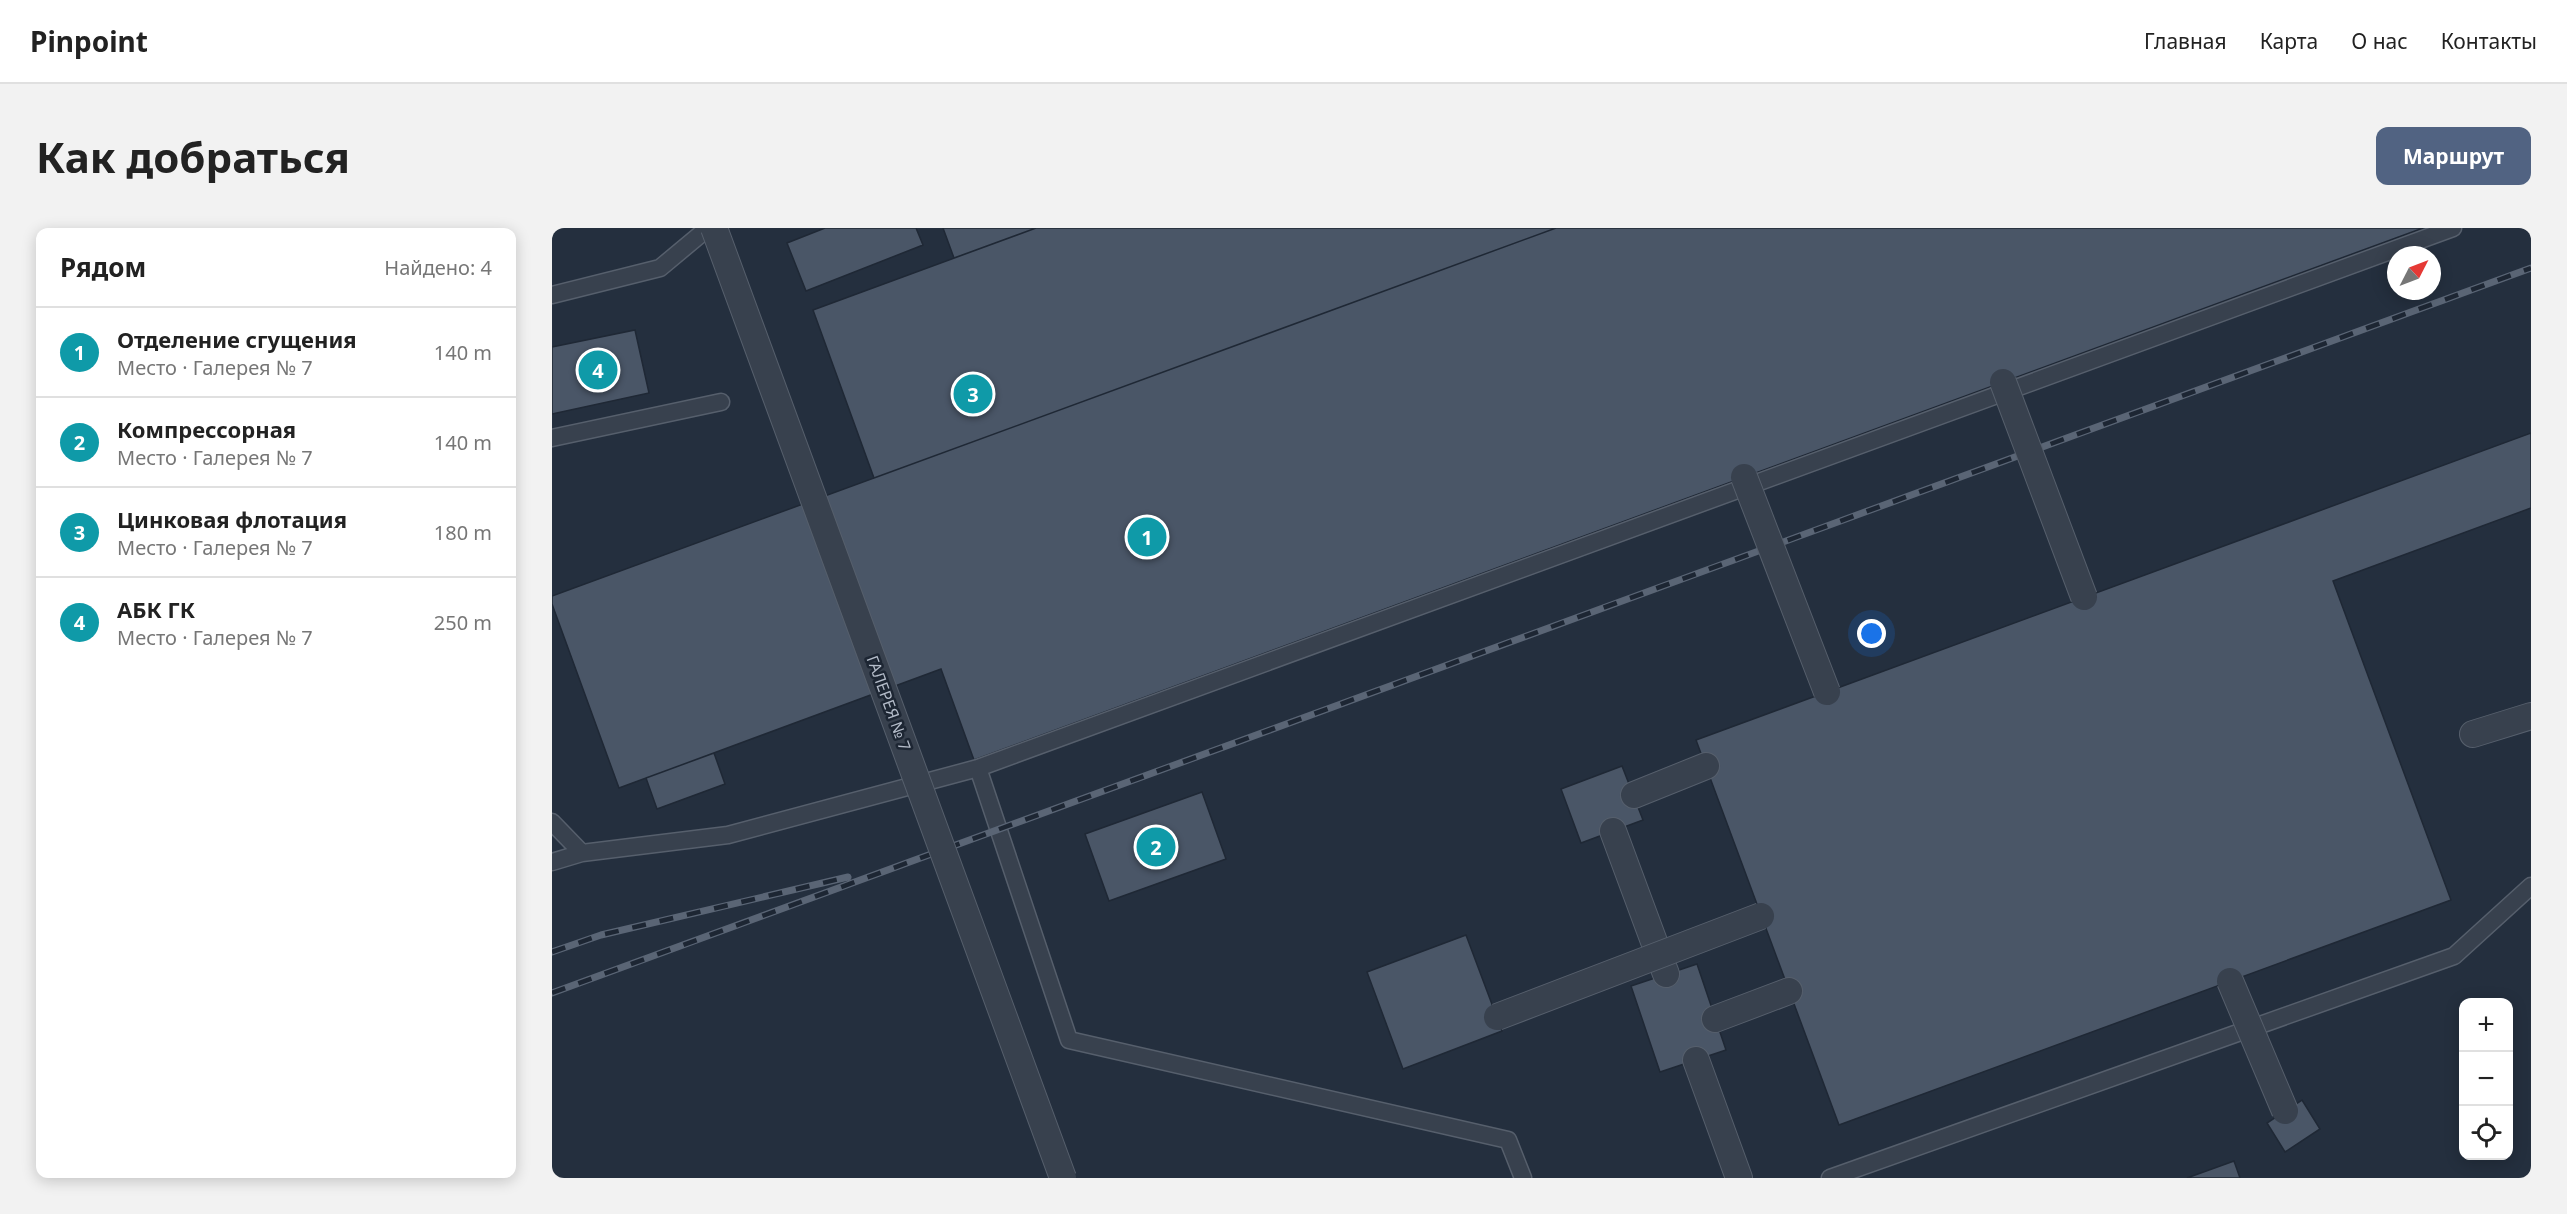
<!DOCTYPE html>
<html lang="ru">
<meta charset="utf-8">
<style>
:root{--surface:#fff;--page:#f2f2f2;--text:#222;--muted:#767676;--line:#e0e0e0;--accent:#516382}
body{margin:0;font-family:"Noto Sans",sans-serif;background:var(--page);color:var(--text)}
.controls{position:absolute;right:18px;bottom:18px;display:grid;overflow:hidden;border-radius:12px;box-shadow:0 3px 15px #0003}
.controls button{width:54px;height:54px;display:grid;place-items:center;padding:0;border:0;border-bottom:2px solid var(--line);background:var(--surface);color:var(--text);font:30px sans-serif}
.compass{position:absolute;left:1835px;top:18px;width:54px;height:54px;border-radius:50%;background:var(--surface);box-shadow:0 3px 15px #0003;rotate:48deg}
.you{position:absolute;left:1320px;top:406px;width:21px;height:21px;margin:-15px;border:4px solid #fff;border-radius:50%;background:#1a73e8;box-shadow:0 0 0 9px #1a73e833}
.badge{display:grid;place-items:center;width:39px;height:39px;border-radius:50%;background:var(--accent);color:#fff;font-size:20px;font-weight:700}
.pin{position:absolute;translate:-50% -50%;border:3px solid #fff;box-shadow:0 2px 6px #0006}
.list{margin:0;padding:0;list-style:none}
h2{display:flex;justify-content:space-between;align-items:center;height:78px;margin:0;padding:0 24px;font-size:26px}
h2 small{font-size:20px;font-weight:400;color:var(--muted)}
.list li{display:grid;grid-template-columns:39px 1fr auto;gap:18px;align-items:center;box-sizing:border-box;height:90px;padding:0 24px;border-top:2px solid var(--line)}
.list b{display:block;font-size:22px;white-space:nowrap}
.list p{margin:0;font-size:20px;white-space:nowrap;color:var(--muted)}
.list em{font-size:20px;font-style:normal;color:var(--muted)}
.icon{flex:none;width:33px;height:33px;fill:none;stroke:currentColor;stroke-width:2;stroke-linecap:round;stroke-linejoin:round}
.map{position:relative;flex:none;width:1979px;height:950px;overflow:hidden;border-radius:12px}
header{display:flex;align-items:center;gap:36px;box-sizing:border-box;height:84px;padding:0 30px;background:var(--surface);border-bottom:2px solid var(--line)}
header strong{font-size:28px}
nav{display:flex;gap:33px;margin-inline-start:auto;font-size:21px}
.intro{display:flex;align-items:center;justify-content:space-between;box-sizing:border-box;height:144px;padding:0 36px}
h1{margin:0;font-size:42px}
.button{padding:15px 27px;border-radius:12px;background:var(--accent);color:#fff;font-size:21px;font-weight:700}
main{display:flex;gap:36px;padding:0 36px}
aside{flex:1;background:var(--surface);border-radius:12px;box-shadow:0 3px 15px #0003}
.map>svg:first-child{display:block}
</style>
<header>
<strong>Pinpoint</strong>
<nav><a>Главная</a><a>Карта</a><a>О нас</a><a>Контакты</a></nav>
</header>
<div class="intro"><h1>Как добраться</h1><a class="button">Маршрут</a></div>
<main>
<aside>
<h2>Рядом<small>Найдено: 4</small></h2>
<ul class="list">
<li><span class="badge" style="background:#0f9aa8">1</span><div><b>Отделение сгущения</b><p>Место · Галерея № 7</p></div><em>140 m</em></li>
<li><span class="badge" style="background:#0f9aa8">2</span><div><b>Компрессорная</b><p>Место · Галерея № 7</p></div><em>140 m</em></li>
<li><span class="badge" style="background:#0f9aa8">3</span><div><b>Цинковая флотация</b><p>Место · Галерея № 7</p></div><em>180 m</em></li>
<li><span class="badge" style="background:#0f9aa8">4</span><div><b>АБК ГК</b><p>Место · Галерея № 7</p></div><em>250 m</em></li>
</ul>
</aside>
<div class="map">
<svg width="1979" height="950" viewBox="0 0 1979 950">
<rect width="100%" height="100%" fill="#242f3e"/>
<!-- building -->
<path fill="#4a5667" stroke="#1f2835" stroke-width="1.5" d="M273 0H364L371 17 254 63 235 15Z
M391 0H484L402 30Z
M484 0H1004L322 250 261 82Z
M1004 0H1871L422 532 389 441 67 560 0 376V368Z
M83 102 97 165 0 186V119Z
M1979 205V280L1781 353 1899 672 1287 897 1144 512Z
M162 525 173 556 105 581 94 550Z
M1070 538 1091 592 1029 615 1009 561Z
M650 564 674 631 557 673 533 606Z
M914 707 950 803 851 841 815 744Z
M1145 736 1174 822 1108 844 1079 758Z
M1750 872 1768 901 1733 924 1715 895Z
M1682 933 1688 950H1635Z"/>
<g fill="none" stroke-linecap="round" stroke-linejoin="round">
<defs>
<path id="service" d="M0 67 108 40 156 0
M0 210 169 174
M426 540 1901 0
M0 594 30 625
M0 634 30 625 176 607 426 540 517 812 956 912 971 950
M1278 950 1902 728 1979 658"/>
<path id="pedestrian" d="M1921 506 1979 488
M1082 567 1154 538
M1061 603 1114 746
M1163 791 1237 763
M1144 832 1187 950"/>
</defs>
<!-- service casing -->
<use href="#service" stroke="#565f6c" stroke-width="19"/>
<!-- pedestrian casing -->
<use href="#pedestrian" stroke="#565f6c" stroke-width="28"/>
<!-- service -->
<use href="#service" stroke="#38414e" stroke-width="16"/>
<!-- pedestrian -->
<use href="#pedestrian" stroke="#38414e" stroke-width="26"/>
<defs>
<path id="rail" d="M0 724 49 707 296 649
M0 765 1979 40"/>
</defs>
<!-- rail casing -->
<use href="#rail" stroke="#5a6575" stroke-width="7"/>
<!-- rail -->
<use href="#rail" stroke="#1d2633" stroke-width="4.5" stroke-dasharray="14" stroke-linecap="butt"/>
<defs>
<path id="pedestrian-bridge" d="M162 0 511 950
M1451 154 1532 369
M1192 249 1275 464
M1678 753 1733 883
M945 789 1209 688"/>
</defs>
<!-- pedestrian-bridge casing -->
<use href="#pedestrian-bridge" stroke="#565f6c" stroke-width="28" stroke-linecap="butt"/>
<!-- pedestrian-bridge -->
<use href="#pedestrian-bridge" stroke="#38414e" stroke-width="26"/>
</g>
<g text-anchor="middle" stroke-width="5" stroke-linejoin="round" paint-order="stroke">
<!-- street labels -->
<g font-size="16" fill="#b4bcc9" stroke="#1d2633">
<text transform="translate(337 475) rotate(70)" y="6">ГАЛЕРЕЯ № 7</text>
</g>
</g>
</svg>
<div class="controls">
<button>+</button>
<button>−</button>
<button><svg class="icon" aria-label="locate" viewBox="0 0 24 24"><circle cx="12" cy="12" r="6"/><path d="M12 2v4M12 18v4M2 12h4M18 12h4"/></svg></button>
</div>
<svg class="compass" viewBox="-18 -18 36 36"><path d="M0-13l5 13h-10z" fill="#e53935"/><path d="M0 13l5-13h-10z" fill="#767676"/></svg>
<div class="you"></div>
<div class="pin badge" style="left:595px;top:309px;background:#0f9aa8">1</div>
<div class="pin badge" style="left:604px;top:619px;background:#0f9aa8">2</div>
<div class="pin badge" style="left:421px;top:166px;background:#0f9aa8">3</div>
<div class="pin badge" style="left:46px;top:142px;background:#0f9aa8">4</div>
</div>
</main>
